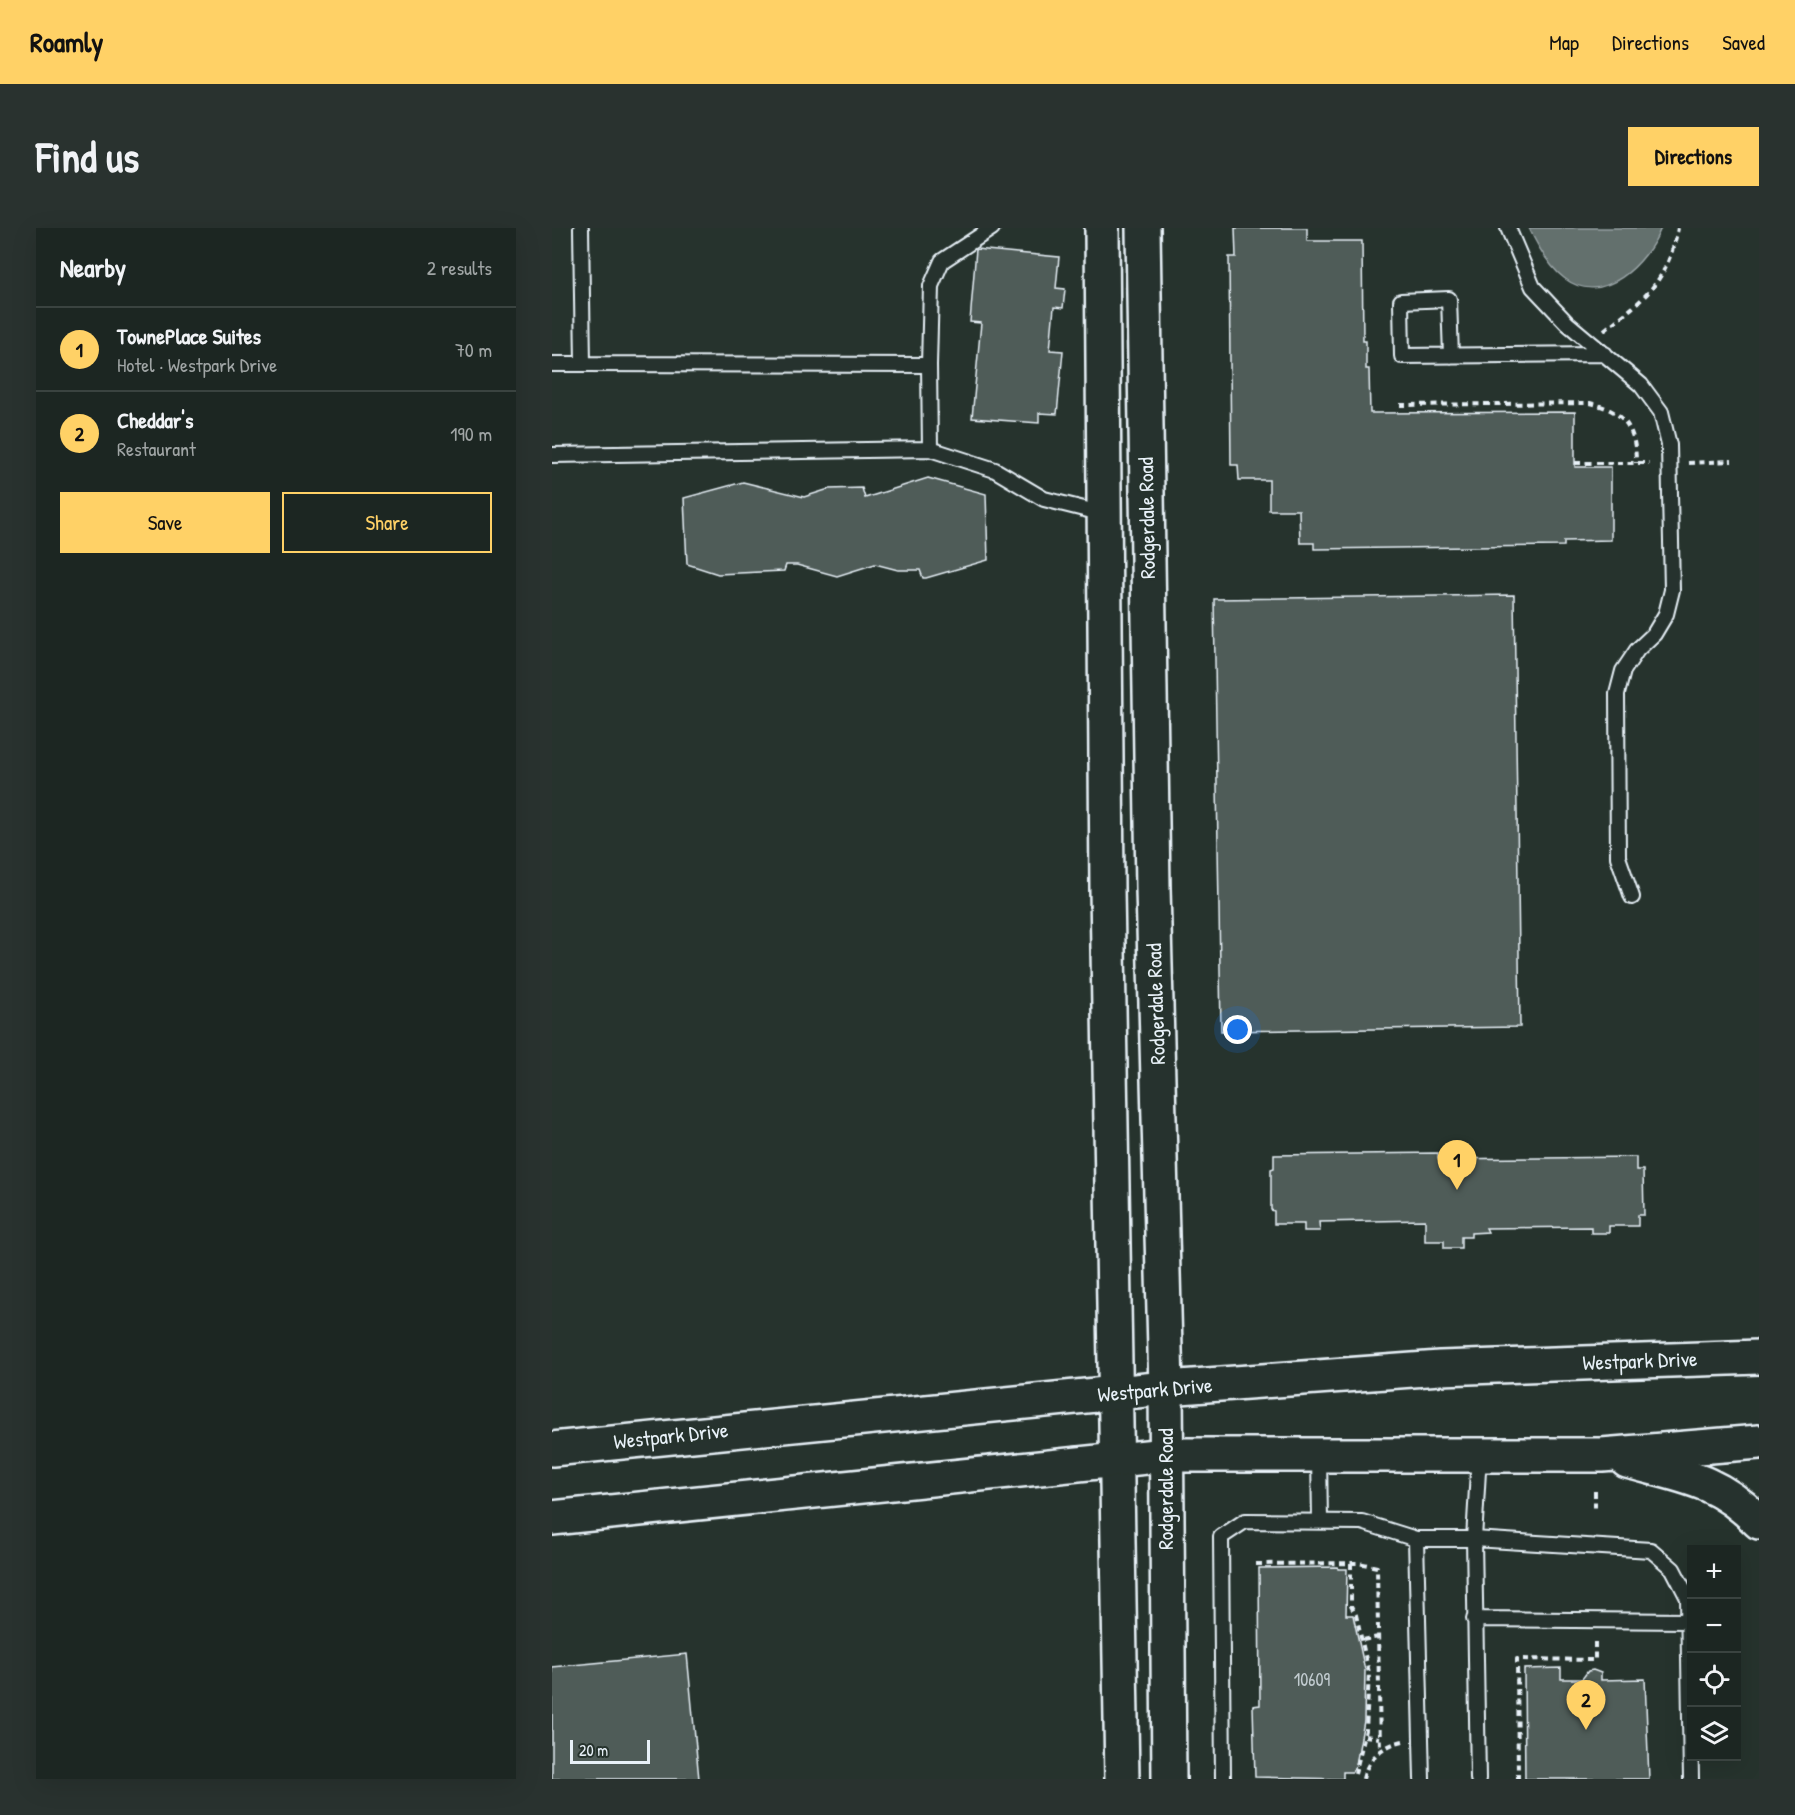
<!DOCTYPE html>
<meta charset="utf-8">
<style>
:root{--surface:#1c2622;--page:#29322f;--text:#f1f3f6;--muted:#a0a5a5;--line:#3a4340;--accent:#ffd166}
body{margin:0;font-family:"Patrick Hand",sans-serif;background:var(--page);color:var(--text)}
.controls{position:absolute;right:18px;bottom:18px;display:grid;overflow:hidden;border-radius:0px;box-shadow:0 6px 24px #0002}
.controls button{width:54px;height:54px;display:grid;place-items:center;padding:0;border:0;border-bottom:2px solid var(--line);background:var(--surface);color:var(--text);font:30px sans-serif}
.scale{position:absolute;left:18px;bottom:15px;width:80px;box-sizing:border-box;padding-left:6px;border:3px solid #e8f1f8;border-top:0;font-size:16px;line-height:21px;white-space:nowrap;color:#e8f1f8;-webkit-text-stroke:4px #26332d;paint-order:stroke}
.you{position:absolute;left:686px;top:802px;width:21px;height:21px;margin:-15px;border:4px solid #fff;border-radius:50%;background:#1a73e8;box-shadow:0 0 0 9px #1a73e833}
.badge{display:grid;place-items:center;width:39px;height:39px;border-radius:50%;background:var(--accent);color:#111;font-size:20px;font-weight:700}
.pin{position:absolute;translate:-50% -50px;filter:drop-shadow(0 2px 3px #0008)}
.pin::after{content:'';position:absolute;top:32px;width:21px;height:18px;background:inherit;clip-path:polygon(0 0,100% 0,50% 100%)}
.list{margin:0;padding:0;list-style:none}
h2{display:flex;justify-content:space-between;align-items:center;height:78px;margin:0;padding:0 24px;font-size:26px}
h2 small{font-size:20px;font-weight:400;color:var(--muted)}
.list li{display:grid;grid-template-columns:39px 1fr auto;gap:18px;align-items:center;box-sizing:border-box;height:84px;padding:0 24px;border-top:2px solid var(--line)}
.list b{display:block;font-size:22px;white-space:nowrap}
.list p{margin:0;font-size:20px;white-space:nowrap;color:var(--muted)}
.list em{font-size:20px;font-style:normal;color:var(--muted)}
.actions{display:flex;gap:12px;padding:18px 24px}
.actions a{flex:1;padding:14px 0;border:2px solid var(--accent);border-radius:0px;text-align:center;font-size:21px;color:var(--accent)}
.actions .main{background:var(--accent);color:#111}
.icon{flex:none;width:33px;height:33px;fill:none;stroke:currentColor;stroke-width:2;stroke-linecap:round;stroke-linejoin:round}
.map{position:relative;flex:none;width:1207px;height:1551px;overflow:hidden;border-radius:0px}
header{display:flex;align-items:center;gap:36px;box-sizing:border-box;height:84px;padding:0 30px;background:var(--accent);color:#111}
header strong{font-size:28px}
nav{display:flex;gap:33px;margin-inline-start:auto;font-size:21px}
.intro{display:flex;align-items:center;justify-content:space-between;box-sizing:border-box;height:144px;padding:0 36px}
h1{margin:0;font-size:42px}
.button{padding:15px 27px;border-radius:0px;background:var(--accent);color:#111;font-size:21px;font-weight:700}
main{display:flex;gap:36px;padding:0 36px}
aside{flex:1;background:var(--surface);border-radius:0px;box-shadow:0 6px 24px #0002}
.map>svg:first-child{display:block}
</style>
<header>
<strong>Roamly</strong>
<nav><a>Map</a><a>Directions</a><a>Saved</a></nav>
</header>
<div class="intro"><h1>Find us</h1><a class="button">Directions</a></div>
<main>
<aside>
<h2>Nearby<small>2 results</small></h2>
<ul class="list">
<li><span class="badge">1</span><div><b>TownePlace Suites</b><p>Hotel · Westpark Drive</p></div><em>70 m</em></li>
<li><span class="badge">2</span><div><b>Cheddar's</b><p>Restaurant</p></div><em>190 m</em></li>
</ul>
<div class="actions"><a class="main">Save</a><a>Share</a></div>
</aside>
<div class="map">
<svg width="1207" height="1551" viewBox="0 0 1207 1551">
<rect width="100%" height="100%" fill="#26332d"/>
<filter id="ink" filterUnits="userSpaceOnUse"><feTurbulence type="fractalNoise" baseFrequency=".0167" numOctaves="2"/><feDisplacementMap in="SourceGraphic" scale="12" xChannelSelector="R" yChannelSelector="G"/><feConvolveMatrix kernelMatrix="1 2 1 2 8 2 1 2 1" color-interpolation-filters="sRGB"/></filter>
<g filter="url(#ink)">
<!-- water -->
<path fill="#636f6d" stroke="#98a3a5" stroke-width="1.5" d="M977 0H1109C1095 35 1051 80 1012 50 996 38 985 17 977 0Z"/>
<!-- building -->
<path fill="#505c59" stroke="#e8f1f8" stroke-width="1.5" d="M683 0H755V13H810L811 113H814V141H817L818 185 1023 184V239H1059V312L1012 313V318L762 321V315H748L747 282H717V252H687L686 237H679L677 29H684Z
M424 21 507 29 504 60 513 61 511 80 502 79 498 122 511 123 505 186 487 185V195L420 190 429 95 418 94Z
M376 250 434 266 436 332 374 350H371L368 342H346L323 336 285 348 245 337H234L232 343 166 346 135 336 132 270 191 254 252 269 277 261 310 260 313 270Z
M962 367 968 799 669 803 662 371Z
M886 925V931L1084 929V942H1091L1092 987H1086V998H1057V1005H1039V999L934 1000 936 1004 919 1005V1009H909V1020H892V1013H873V992L767 994 768 1003H752V996H722V983L719 982V941L722 940V927Z
M786 1339V1341H795L794 1387H801L813 1442 812 1493 804 1537 800 1544H791V1551L703 1549 701 1478 708 1477 707 1340Z
M135 1426 147 1551H0V1439Z
M1009 1440V1451H1030L1036 1443 1041 1442 1049 1445V1452L1093 1451 1097 1551H973L972 1441Z"/>
<g fill="none" stroke-linecap="round" stroke-linejoin="round">
<defs>
<path id="service" d="M29 0 31 136 377 137 379 58 390 33 440 0
M956 0 981 59 1015 95 1089 157 1109 184 1117 217 1120 362 1114 386 1102 406 1085 422 1071 443 1065 466 1066 629 1080 669
M899 128 897 71 849 73 850 128 1053 126
M0 136H31
M377 137 378 221
M0 227 378 221 443 242 492 271 552 286
M767 1227 768 1293
M864 1311H922L1099 1322 1121 1341 1136 1370 1139 1551
M922 1391 1136 1393
M671 1551 669 1309 693 1293 810 1294 864 1311 870 1551
M926 1551 922 1311 927 1226"/>
<path id="tertiary" d="M550 0 555 661 570 1551
M591 0 601 660 614 1160 617 1551"/>
<path id="secondary" d="M0 1221 614 1160 888 1140 1207 1129
M1075 1233C1131 1248 1165 1251 1207 1294
M0 1290 614 1227H1050L1207 1214"/>
</defs>
<!-- service casing -->
<use href="#service" stroke="#e8f1f8" stroke-width="18"/>
<!-- tertiary casing -->
<use href="#tertiary" stroke="#e8f1f8" stroke-width="38"/>
<!-- secondary casing -->
<use href="#secondary" stroke="#e8f1f8" stroke-width="38"/>
<!-- path -->
<path stroke="#e8f1f8" stroke-width="4" stroke-dasharray="6 4.5" stroke-linecap="butt" d="M1052 102C1094 70 1115 54 1126 0
M848 177 1038 175C1073 183 1084 201 1084 235
M1023 235H1097
M1136 235 1180 233
M1043 1263V1281
M799 1335V1378L804 1387 817 1445 814 1502 803 1546
M704 1336 807 1335 825 1339 828 1523
M811 1412 826 1409
M813 1508 827 1510
M811 1551C816 1530 830 1518 851 1513
M966 1551 965 1431 1043 1432V1411"/>
<!-- service -->
<use href="#service" stroke="#26332d" stroke-width="14"/>
<!-- tertiary -->
<use href="#tertiary" stroke="#26332d" stroke-width="33"/>
<!-- secondary -->
<use href="#secondary" stroke="#26332d" stroke-width="33"/>
</g>
</g>
<g text-anchor="middle" stroke-width="4.5" stroke-linejoin="round" paint-order="stroke">
<!-- number labels -->
<g font-size="18" fill="#c2ccd0">
<text x="760" y="1458">10609</text>
</g>
<!-- street labels -->
<g font-size="21" fill="#e8f1f8" stroke="#26332d">
<text transform="translate(595 290) rotate(-91)" y="7">Rodgerdale Road</text>
<text transform="translate(604 776) rotate(-92)" y="7">Rodgerdale Road</text>
<text transform="translate(1088 1133) rotate(-2)" y="7">Westpark Drive</text>
<text transform="translate(603 1162) rotate(-5)" y="7">Westpark Drive</text>
<text transform="translate(119 1208) rotate(-6)" y="7">Westpark Drive</text>
<text transform="translate(614 1261) rotate(-90)" y="7">Rodgerdale Road</text>
</g>
</g>
</svg>
<div class="controls">
<button>+</button>
<button>−</button>
<button><svg class="icon" aria-label="locate" viewBox="0 0 24 24"><circle cx="12" cy="12" r="6"/><path d="M12 2v4M12 18v4M2 12h4M18 12h4"/></svg></button>
<button><svg class="icon" aria-label="layers" viewBox="0 0 24 24"><path d="M12 4l9 5-9 5-9-5zM3 14l9 5 9-5"/></svg></button>
</div>
<div class="scale">20 m</div>
<div class="you"></div>
<div class="pin badge" style="left:905px;top:962px">1</div>
<div class="pin badge" style="left:1034px;top:1502px">2</div>
</div>
</main>
